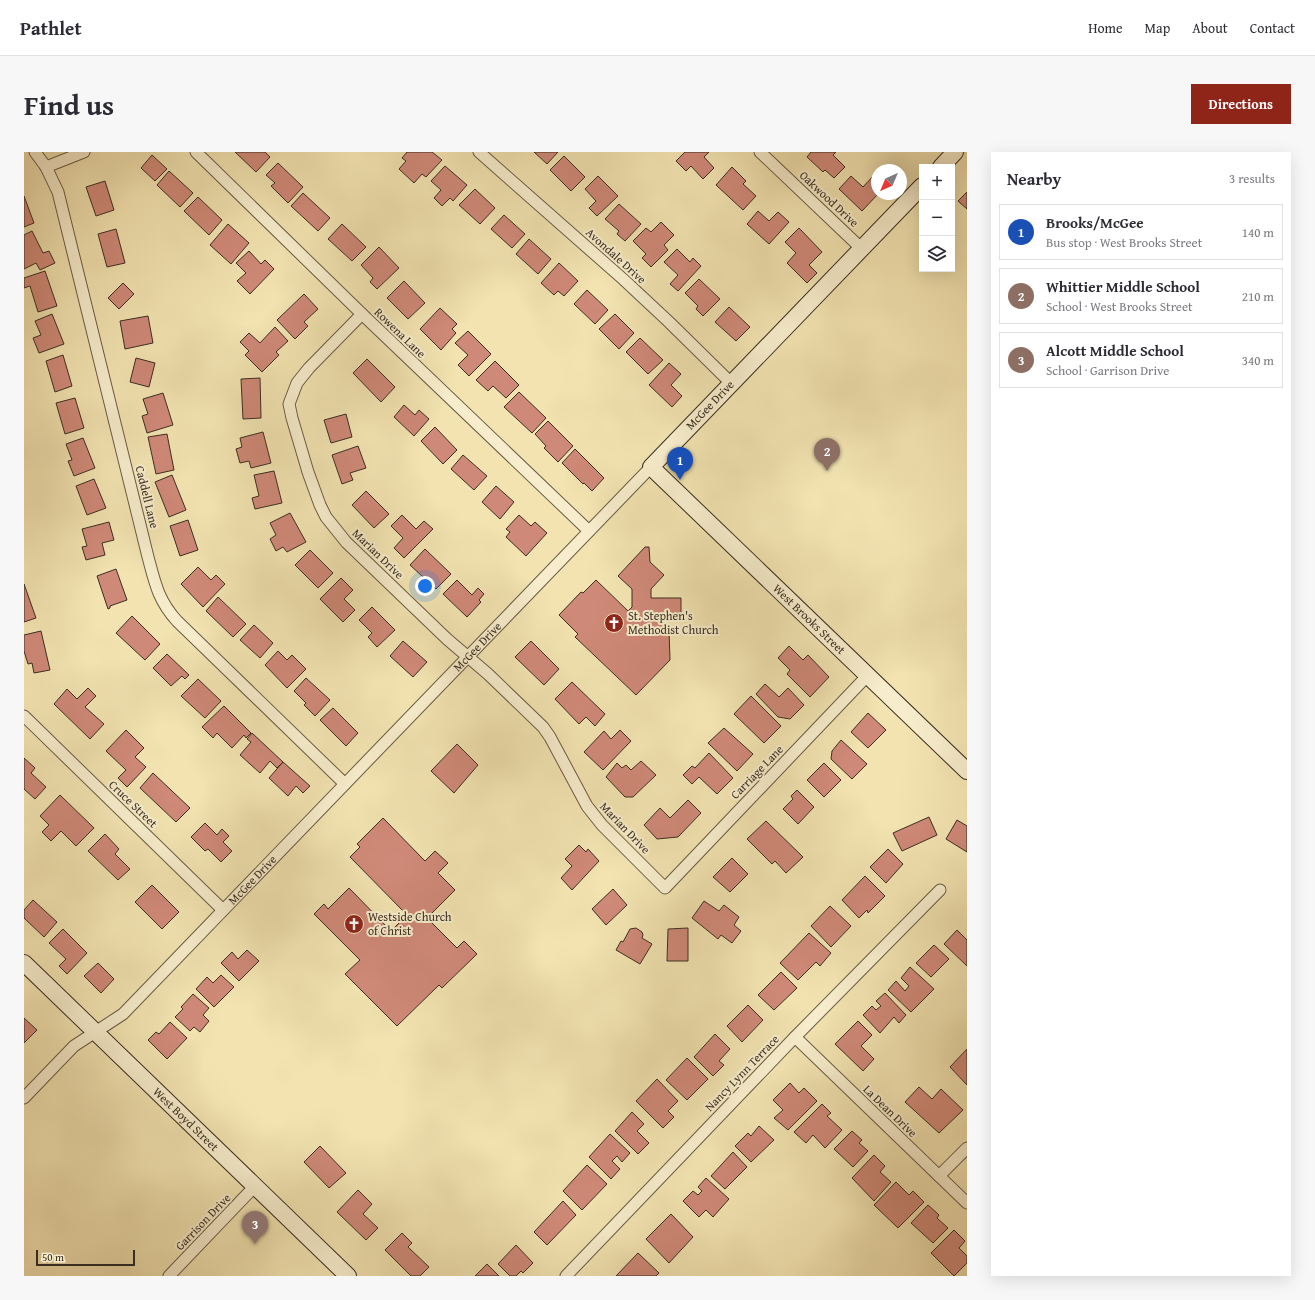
<!DOCTYPE html>
<meta charset="utf-8">
<style>
:root{--surface:#fff;--page:#f7f7f7;--text:#2b2b33;--muted:#7c7c81;--line:#e1e1e2;--accent:#8f2418}
body{margin:0;font-family:"Gentium Book Plus",serif;background:var(--page);color:var(--text)}
.controls{position:absolute;right:12px;top:12px;display:grid;overflow:hidden;border-radius:0px;box-shadow:0 4px 16px #0002}
.controls button{width:36px;height:36px;display:grid;place-items:center;padding:0;border:0;border-bottom:1px solid var(--line);background:var(--surface);color:var(--text);font:20px sans-serif}
.compass{position:absolute;left:847px;top:12px;width:36px;height:36px;border-radius:50%;background:var(--surface);box-shadow:0 4px 16px #0002;rotate:224deg}
.scale{position:absolute;left:12px;bottom:10px;width:99px;box-sizing:border-box;padding-left:4px;border:2px solid #3b2e21;border-top:0;font-size:11px;line-height:14px;white-space:nowrap;color:#3b2e21;-webkit-text-stroke:3px #f7edcc;paint-order:stroke}
.you{position:absolute;left:401px;top:434px;width:14px;height:14px;margin:-10px;border:3px solid #fff;border-radius:50%;background:#1a73e8;box-shadow:0 0 0 6px #1a73e833}
.badge{display:grid;place-items:center;width:26px;height:26px;border-radius:50%;background:var(--accent);color:#fff;font-size:13px;font-weight:700}
.pin{position:absolute;translate:-50% -33px;filter:drop-shadow(0 1px 2px #0008)}
.pin::after{content:'';position:absolute;top:21px;width:14px;height:12px;background:inherit;clip-path:polygon(0 0,100% 0,50% 100%)}
.list{margin:0;padding:0;list-style:none}
h2{display:flex;justify-content:space-between;align-items:center;height:52px;margin:0;padding:0 16px;font-size:17px}
h2 small{font-size:13px;font-weight:400;color:var(--muted)}
.list li{display:grid;grid-template-columns:26px 1fr auto;gap:12px;align-items:center;box-sizing:border-box;height:56px;margin:0 8px 8px;padding:0 8px;border:1px solid var(--line);border-radius:0px}
.list b{display:block;font-size:15px;white-space:nowrap}
.list p{margin:0;font-size:13px;white-space:nowrap;color:var(--muted)}
.list em{font-size:13px;font-style:normal;color:var(--muted)}
.icon{flex:none;width:22px;height:22px;fill:none;stroke:currentColor;stroke-width:2;stroke-linecap:round;stroke-linejoin:round}
.map{position:relative;flex:none;width:943px;height:1124px;overflow:hidden;border-radius:0px}
header{display:flex;align-items:center;gap:24px;box-sizing:border-box;height:56px;padding:0 20px;background:var(--surface);border-bottom:1px solid var(--line)}
header strong{font-size:19px}
nav{display:flex;gap:22px;margin-inline-start:auto;font-size:14px}
.intro{display:flex;align-items:center;justify-content:space-between;box-sizing:border-box;height:96px;padding:0 24px}
h1{margin:0;font-size:28px}
.button{padding:10px 18px;border-radius:0px;background:var(--accent);color:#fff;font-size:14px;font-weight:700}
main{display:flex;gap:24px;padding:0 24px}
aside{flex:1;background:var(--surface);border-radius:0px;box-shadow:0 4px 16px #0002}
.map>svg:first-child{display:block}
</style>
<header>
<strong>Pathlet</strong>
<nav><a>Home</a><a>Map</a><a>About</a><a>Contact</a></nav>
</header>
<div class="intro"><h1>Find us</h1><a class="button">Directions</a></div>
<main>
<div class="map">
<svg width="943" height="1124" viewBox="0 0 943 1124">
<rect width="100%" height="100%" fill="#f2e3b1"/>
<filter id="stains"><feTurbulence type="fractalNoise" baseFrequency=".005" numOctaves="4"/><feColorMatrix values="0 0 0 0 .2 0 0 0 0 .09 0 0 0 0 .02 0 0 0 .5 -.17"/></filter>
<radialGradient id="worn" r=".72"><stop offset=".6" stop-color="#630" stop-opacity="0"/><stop offset="1" stop-color="#630" stop-opacity=".3"/></radialGradient>
<!-- building -->
<path fill="#cf8978" stroke="#3b2e21" d="M211 0H241L246 5 232 20Z
M383 0H408L418 8 402 25 398 22 390 31 375 17 382 9 378 6Z
M510 0H534L523 12Z
M661 0H685L680 5 690 16 679 27 667 14 662 19 652 9Z
M787 0H812L809 3 821 15 810 26 801 18 799 20 783 5Z
M128 3 143 17 131 29 117 16Z
M540 4 561 25 547 39 526 18Z
M254 11 279 35 264 51 247 34 251 31 242 23Z
M421 14 443 33 429 49 426 46 418 54 410 46 417 38 407 29Z
M708 15 722 29 719 32 732 44 719 58 692 33Z
M145 19 169 41 156 55 133 33Z
M850 23 853 26 854 42 838 59 815 37 827 24 839 35Z
M574 24 594 44 573 64 565 56 572 49 561 37Z
M81 29 90 58 72 64 62 35Z
M451 37 471 56 456 72 435 53Z
M943 40V57L934 49Z
M279 41 306 66 294 79 267 54Z
M0 44 10 71 0 75Z
M174 45 198 68 185 83 160 59Z
M595 52 617 72 601 89 593 82 595 79 581 67Z
M734 59 745 69 754 60 765 70 745 92 723 72Z
M480 63 501 82 488 96 467 77Z
M637 70 650 83 640 93 644 98 627 115 618 106 622 102 609 89 622 76 627 80Z
M204 72 225 91 207 112 186 93Z
M318 72 342 95 328 109 304 87Z
M775 76 798 100 785 113 793 121 783 131 763 111 772 101 761 90Z
M92 77 101 111 83 115 74 82Z
M8 79 19 101 25 99 31 111 16 118 12 111 0 117V83Z
M505 87 527 107 514 122 492 102Z
M355 95 375 116 353 137 346 130 349 126 337 113Z
M653 97 666 110 669 106 677 114 654 139 646 132 654 123 640 110Z
M225 99 237 112 241 108 250 117 226 142 213 129 222 121 212 111Z
M535 111 554 129 540 144 534 139 530 143 517 131Z
M21 119 33 154 14 160 6 134 0 136V126Z
M675 127 696 147 679 164 672 157 674 154 661 141Z
M380 129 401 151 384 167 363 146Z
M99 131 110 142 95 157 84 146Z
M563 138 584 158 571 172 550 152Z
M280 142 294 157 280 170 284 174 271 187 253 168Z
M705 155 726 175 712 189 691 170Z
M416 156 433 172 428 177 432 181 417 198 396 177Z
M28 162 40 192 15 201 9 186 17 183 11 169Z
M591 162 610 181 595 197 575 177Z
M124 164 129 191 101 197 96 169Z
M251 175 264 189 252 200 255 203 238 220 221 203 225 199 216 190 225 181 236 191Z
M444 179 467 202 445 224 434 213 444 203 431 191Z
M616 186 639 208 624 222 602 200Z
M39 203 48 234 31 240 22 209Z
M112 206 131 211 125 235 106 230Z
M343 207 371 235 357 250 329 221Z
M471 209 495 233 482 246 469 234 464 239 452 228Z
M645 211 657 222 647 233 658 244 648 255 625 233Z
M236 226 237 266 219 267 217 227Z
M495 240 522 266 508 281 480 255Z
M139 241 149 273 123 281 118 264 124 262 119 247Z
M51 246 60 276 41 282 32 251Z
M380 253 391 263 395 258 405 267 390 284 370 265Z
M322 262 328 285 307 291 300 268Z
M524 269 549 294 534 310 520 296 522 294 511 282Z
M411 275 433 298 419 312 397 289Z
M239 280 247 311 227 316 225 309 216 311 212 297 218 295 216 286Z
M143 282 150 318 132 322 124 285Z
M59 286 71 316 50 324 44 309 48 308 42 292Z
M334 294 342 316 326 321 329 328 318 332 308 303Z
M551 297 580 326 568 339 560 331 559 332 538 311Z
M439 303 463 324 450 338 427 317Z
M250 319 258 351 231 357 228 346 235 344 230 323Z
M148 323 162 358 145 365 131 330Z
M70 327 82 356 63 363 52 334Z
M472 334 490 350 476 367 458 350Z
M342 339 365 362 350 376 328 353Z
M266 361 282 390 263 400 259 395 252 399 246 387 252 383 246 371Z
M378 363 392 377 400 369 409 377 380 406 370 396 379 386 367 374Z
M495 363 507 374 511 370 523 381 502 404 482 385 486 380 482 377Z
M164 368 174 398 156 404 146 374Z
M85 370 90 388 78 391 81 403 62 408 58 395 63 394 58 377Z
M621 395H625L626 410 640 423 627 437V446H657V461L627 462 645 478 646 508 612 543 551 485 554 482 535 463 557 440 559 441 572 428 604 459 608 455V437L594 424Z
M401 397 427 422 412 437 386 413Z
M286 398 309 421 294 436 271 413Z
M174 415 187 428 192 423 201 432 179 455 157 432Z
M92 417 103 448 86 454V456L84 457 73 424Z
M317 426 329 438 320 447 331 458 319 470 296 447Z
M433 428 448 443 454 436 460 442 455 448 457 450 443 465 419 442Z
M0 432 12 466 0 470Z
M194 445 222 472 209 485 182 459Z
M348 455 371 478 353 495 344 485 348 481 335 468Z
M108 464 136 492 121 508 92 481Z
M230 473 249 491 236 506 216 488Z
M17 479 26 518 10 521 8 511 4 512 0 499V483Z
M379 489 403 510 389 525 366 504Z
M507 489 535 517 520 533 491 505Z
M765 494 779 508 784 503 805 525 786 545 763 522 766 518 754 506Z
M254 499 263 508 268 503 282 517 263 536 241 513Z
M143 502 165 523 161 527 158 524 147 534 129 516Z
M282 526 306 548 291 564 280 553 282 551 270 539Z
M174 527 197 549 181 566 157 544Z
M548 530 581 562 571 574 562 565 555 572 531 547Z
M741 532 755 545 764 536 780 553 766 567 754 565 732 542Z
M64 536 72 544 61 555 80 572 66 587 30 552 43 537 53 547Z
M727 544 757 574 740 591 710 562Z
M200 554 227 581 222 586 220 583 208 596 193 581 189 586 178 575Z
M309 556 334 581 322 594 296 568Z
M844 561 862 578 844 596 827 580Z
M700 576 729 602 713 619 684 591Z
M102 578 120 596 111 605 122 615 103 635 94 626 102 618 82 599Z
M596 578 607 589 579 618 560 600 580 579 587 587Z
M228 581 259 610 253 616 246 609 236 621 216 603 227 590 223 587Z
M817 588 843 612 828 627 807 607 808 599Z
M433 592 454 613 430 641 407 619Z
M685 601 709 626 693 642 675 625 668 632 659 623 668 614 671 616Z
M0 606 11 616 7 621 22 635 11 647 0 637Z
M617 609 632 623 609 645H601L582 625 593 611 598 616 602 613 607 618Z
M259 610 286 634 279 641 272 634 264 644 245 626Z
M800 611 817 628 800 645 783 628Z
M129 621 166 656 152 670 116 636Z
M773 638 790 655 774 672 759 657 769 647 767 644Z
M36 643 70 676 52 694 37 679 27 689 18 680 25 673 16 664Z
M664 648 677 661 654 685 633 687 620 673 636 656 646 666Z
M905 665 913 683 878 699 869 681Z
M359 666 401 709 411 699 424 711 414 721 431 738 403 766 433 796 440 789 453 802 418 836 415 833 373 874 321 822 336 808 290 762 300 752 304 757 325 736 367 779 383 763 326 705 336 695 333 692Z
M933 668 943 674V700L922 687Z
M742 669 779 705 762 721 751 709 748 712 723 687Z
M181 671 193 683 198 677 205 684 199 690 208 699 197 710 184 697 181 699 167 685Z
M81 682 95 697 91 702 106 717 94 728 64 699Z
M555 693 562 700 564 697 575 709 548 738 537 726 548 714 541 707Z
M864 697 879 712 862 731 846 715Z
M708 706 724 722 706 740 689 725Z
M841 724 861 744 844 761 843 758 835 766 818 748Z
M128 733 155 760 138 777 111 750Z
M589 737 603 753 582 773 568 757Z
M9 748 33 770 20 785 0 766V758Z
M680 749 695 759 700 753 715 765 710 773 717 779 708 791 697 783 694 787 668 766Z
M806 754 827 774 807 795 787 774Z
M612 776 618 780 619 783 618 786 628 792 616 812 592 798 597 789 599 790 606 777Z
M664 776V809H643L644 777Z
M39 777 63 801 43 822 35 814 42 807 25 791Z
M933 778 943 788V814L920 792Z
M785 781 807 801 796 814 792 810 774 828 756 811Z
M910 793 925 807 907 825 892 811Z
M223 798 235 809 215 829 197 811 208 800 214 807Z
M74 811 90 827 77 841 60 824Z
M886 815 910 837 887 860 864 838 872 829 881 839 885 834 877 826Z
M757 820 773 836 750 858 734 843Z
M197 823 210 835 190 855 172 837 183 825 189 831Z
M861 841 882 863 875 871 870 865 856 881 839 863 848 854 852 858 857 854 852 849Z
M169 842 185 856 179 863 185 869 176 880 170 875 166 879 151 865 159 857 157 855Z
M724 853 739 868 718 890 703 874Z
M0 866 13 878 0 891Z
M834 869 848 883 837 894 850 907 839 919 811 892Z
M146 870 163 886 143 907 124 888 132 880 135 882Z
M691 882 706 897 695 909 700 913 689 924 670 905Z
M943 897V933L926 915Z
M663 906 684 927 663 948 642 928Z
M633 927 654 949 644 959 650 965 639 976 612 949Z
M766 931 775 941 780 936 793 949 764 978 750 966 759 958 749 948Z
M895 935 908 947 917 937 939 958 915 981 881 950Z
M798 952 807 961 803 964 818 978 801 996 789 983 782 991 770 980Z
M608 960 620 972 613 979 625 991 614 1002 591 979Z
M735 974 750 988 727 1010 711 994 724 981 727 984Z
M828 979 838 988 835 991 844 999 829 1015 810 997Z
M586 982 606 1001 598 1010 593 1004 588 1009 596 1017 587 1027 565 1005Z
M296 994 322 1021 305 1036 280 1010Z
M709 1000 723 1015 701 1037 687 1024Z
M850 1003 861 1014 856 1020 867 1030 850 1049 828 1026Z
M563 1013 583 1032 558 1058 539 1039Z
M682 1026 705 1047 689 1065 682 1058 675 1065 659 1049 669 1039 674 1043 678 1039 674 1035Z
M872 1030 885 1043 889 1039 900 1050 874 1076 850 1053Z
M334 1038 348 1052 339 1062 354 1076 342 1088 313 1060Z
M539 1049 552 1063 523 1093 510 1080Z
M904 1053 915 1063 913 1066 924 1076 909 1091 887 1071Z
M647 1062 669 1085 645 1111 622 1087Z
M930 1078 941 1089 935 1096 943 1104V1111L930 1124 907 1101Z
M378 1081 388 1091 384 1095 405 1115 396 1124H387L361 1098Z
M492 1093 509 1111 499 1121 497 1119 492 1124H486L474 1112Z
M614 1101 635 1121 632 1124H592Z
M463 1112 475 1124H451Z"/>
<g fill="none" stroke-linecap="round" stroke-linejoin="round">
<defs>
<g id="street">
<path d="M11 0 22 15 34 40 124 405C131 431 134 448 153 469L321 632"/>
<path d="M172 0 338 162 565 379"/>
<path d="M455 0 599 127 645 170 707 231"/>
<path d="M736 0 838 97"/>
<path d="M22 15 60 0"/>
<path d="M338 162 285 216 273 231 265 252 268 266 284 320 296 353 302 365 322 390 423 487 464 522 519 575 526 585 563 654 578 673 641 736 844 523"/>
<path d="M0 564 199 758"/>
<path d="M771 885 943 1051"/>
<path id="s1" d="M0 946 50 894 99 862 627 315"/>
<path d="M915 1024 943 996"/>
<path d="M145 1124 231 1034"/>
<path d="M542 1124 771 885 916 738"/>
</g>
<g id="secondary">
<path d="M917 15 931 0"/>
<path id="s2" d="M898 34 627 315 943 619"/>
<path id="s3" d="M0 811 324 1124"/>
</g>
</defs>
<!-- street casing -->
<use href="#street" stroke="#695b45" stroke-width="13"/>
<!-- secondary casing -->
<use href="#secondary" stroke="#3b2e21" stroke-width="18"/>
<!-- street -->
<use href="#street" stroke="#f7edcc" stroke-width="11"/>
<!-- secondary -->
<use href="#secondary" stroke="#f7edcc" stroke-width="16"/>
</g>
<!-- icons -->
<defs>
<symbol id="church-disc" viewBox="-11 -11 22 22"><circle r="9.5" fill="#8f2418" stroke="#f7edcc"/><path d="M-1.2-6h2.4v3.5h3.3v2.4h-3.3V6h-2.4V-.1h-3.3v-2.4h3.3Z" fill="#fff"/></symbol>
</defs>
<g fill-rule="evenodd">
<use href="#church-disc" x="579" y="460" width="22" height="22"/>
<use href="#church-disc" x="319" y="761" width="22" height="22"/>
</g>
<g text-anchor="middle" stroke-width="4" stroke-linejoin="round" paint-order="stroke">
<!-- street labels -->
<g font-size="12" fill="#3b2e21" stroke="#f7edcc">
<text transform="translate(805 47) rotate(43)" y="4">Oakwood Drive</text>
<text transform="translate(592 104) rotate(42)" y="4">Avondale Drive</text>
<text transform="translate(376 181) rotate(44)" y="4">Rowena Lane</text>
<text transform="translate(686 253) rotate(-46)" y="4">McGee Drive</text>
<text transform="translate(123 345) rotate(76)" y="4">Caddell Lane</text>
<text transform="translate(354 402) rotate(44)" y="4">Marian Drive</text>
<text dy="4" stroke="none"><textPath href="#s2" startOffset="610">West Brooks Street</textPath></text>
<text dy="4" stroke="none"><textPath href="#s1" startOffset="641">McGee Drive</textPath></text>
<text transform="translate(733 620) rotate(-46)" y="4">Carriage Lane</text>
<text transform="translate(109 652) rotate(44)" y="4">Cruce Street</text>
<text transform="translate(601 676) rotate(46)" y="4">Marian Drive</text>
<text dy="4" stroke="none"><textPath href="#s1" startOffset="317">McGee Drive</textPath></text>
<text transform="translate(718 921) rotate(-46)" y="4">Nancy Lynn Terrace</text>
<text transform="translate(866 959) rotate(44)" y="4">La Dean Drive</text>
<text dy="4" stroke="none"><textPath href="#s3" startOffset="225">West Boyd Street</textPath></text>
<text transform="translate(179 1070) rotate(-46)" y="4">Garrison Drive</text>
</g>
<!-- poi labels -->
<g font-size="12" fill="#3b2e21" stroke="#f7edcc" text-anchor="start">
<text x="604" y="468">St. Stephen's<tspan x="604" dy="14">Methodist Church</tspan></text>
<text x="344" y="769">Westside Church<tspan x="344" dy="14">of Christ</tspan></text>
</g>
</g>
<rect width="100%" height="100%" filter="url(#stains)"/>
<rect width="100%" height="100%" fill="url(#worn)"/>
</svg>
<div class="controls">
<button>+</button>
<button>−</button>
<button><svg class="icon" aria-label="layers" viewBox="0 0 24 24"><path d="M12 4l9 5-9 5-9-5zM3 14l9 5 9-5"/></svg></button>
</div>
<svg class="compass" viewBox="-18 -18 36 36"><path d="M0-13l5 13h-10z" fill="#e53935"/><path d="M0 13l5-13h-10z" fill="#7c7c81"/></svg>
<div class="scale">50 m</div>
<div class="you"></div>
<div class="pin badge" style="left:656px;top:328px;background:#1a4fb4">1</div>
<div class="pin badge" style="left:803px;top:319px;background:#8d6e63">2</div>
<div class="pin badge" style="left:231px;top:1092px;background:#8d6e63">3</div>
</div>
<aside>
<h2>Nearby<small>3 results</small></h2>
<ul class="list">
<li><span class="badge" style="background:#1a4fb4">1</span><div><b>Brooks/McGee</b><p>Bus stop · West Brooks Street</p></div><em>140 m</em></li>
<li><span class="badge" style="background:#8d6e63">2</span><div><b>Whittier Middle School</b><p>School · West Brooks Street</p></div><em>210 m</em></li>
<li><span class="badge" style="background:#8d6e63">3</span><div><b>Alcott Middle School</b><p>School · Garrison Drive</p></div><em>340 m</em></li>
</ul>
</aside>
</main>
